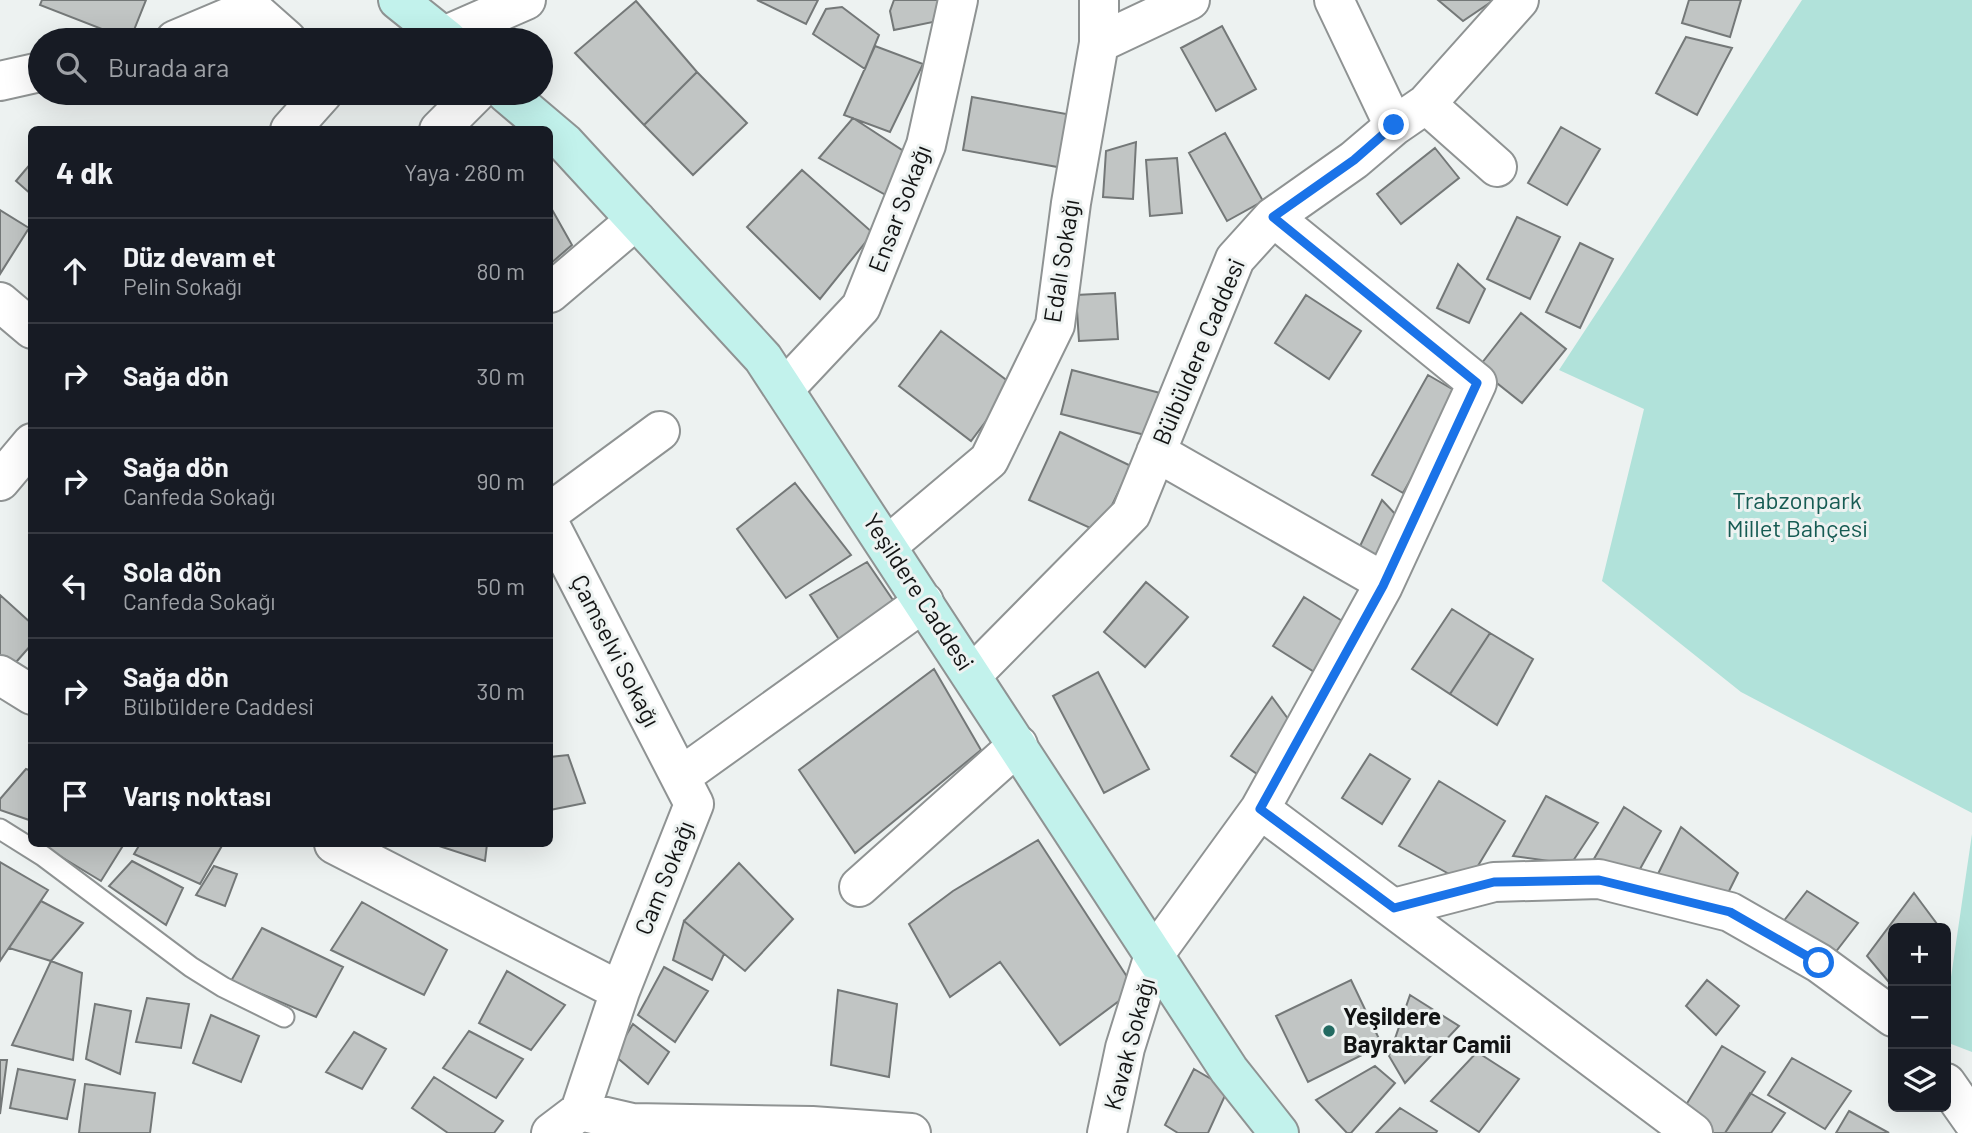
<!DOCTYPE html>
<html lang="tr">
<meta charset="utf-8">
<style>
:root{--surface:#171b24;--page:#242831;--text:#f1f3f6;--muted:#9ea1a6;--line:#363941}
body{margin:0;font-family:Barlow,sans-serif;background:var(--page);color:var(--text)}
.controls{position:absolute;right:21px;bottom:21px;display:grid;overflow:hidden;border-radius:10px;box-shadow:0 7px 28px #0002}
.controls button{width:63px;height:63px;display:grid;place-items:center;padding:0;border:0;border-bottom:2px solid var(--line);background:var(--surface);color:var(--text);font:35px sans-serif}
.stop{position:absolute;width:21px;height:21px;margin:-16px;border:5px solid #1a73e8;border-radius:50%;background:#fff}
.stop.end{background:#1a73e8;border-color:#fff;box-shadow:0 2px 7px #0008}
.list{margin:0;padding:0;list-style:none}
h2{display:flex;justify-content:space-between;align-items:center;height:91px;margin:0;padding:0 28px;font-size:30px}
h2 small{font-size:23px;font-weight:400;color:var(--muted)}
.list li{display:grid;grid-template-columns:46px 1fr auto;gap:21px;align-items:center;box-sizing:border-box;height:105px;padding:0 28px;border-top:2px solid var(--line)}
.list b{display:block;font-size:26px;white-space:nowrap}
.list p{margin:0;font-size:23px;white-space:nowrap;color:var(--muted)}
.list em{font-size:23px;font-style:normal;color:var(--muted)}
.icon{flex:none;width:38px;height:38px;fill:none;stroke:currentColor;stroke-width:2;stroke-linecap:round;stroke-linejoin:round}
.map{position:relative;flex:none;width:1972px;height:1133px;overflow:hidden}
.search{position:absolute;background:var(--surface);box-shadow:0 7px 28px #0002;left:28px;top:28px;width:525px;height:77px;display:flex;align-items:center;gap:18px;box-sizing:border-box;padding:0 24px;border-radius:38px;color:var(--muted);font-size:26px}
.panel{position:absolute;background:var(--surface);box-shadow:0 7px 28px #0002;left:28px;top:126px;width:525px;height:721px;border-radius:10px}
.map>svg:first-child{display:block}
</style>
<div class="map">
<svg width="1972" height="1133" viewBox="0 0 1972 1133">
<rect width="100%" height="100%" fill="#edf2f1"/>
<!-- green -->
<path fill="#b1e2da" d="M1802 0H1972V813L1741 692 1602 581 1644 409 1559 370Z
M1972 834V1052L1946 1042V1011Z"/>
<!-- building -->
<path fill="#c1c5c4" stroke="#747878" stroke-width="2" d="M42 0H146L130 40 40 5Z
M757 0H818L806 24Z
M894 0H939L933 22 894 30 890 11Z
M1438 0H1494L1463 21Z
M1689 0H1741L1730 37 1682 23Z
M636 1 697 72 644 125 575 53Z
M842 7 879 35 865 69 813 34 826 9Z
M1222 26 1256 89 1216 111 1181 48Z
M1686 37 1732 48 1697 115 1656 93Z
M875 46 923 64 890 132 844 115Z
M697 72 747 123 693 175 644 125Z
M972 97 1072 115 1063 168 963 150Z
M853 118 905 152 893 199 819 158Z
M1561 127 1600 149 1567 205 1528 183Z
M1225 133 1263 201 1227 221 1189 153Z
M1136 142 1133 199 1103 197 1106 151Z
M1435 148 1459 178 1401 224 1377 194Z
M1177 158 1182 213 1150 216 1146 160Z
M32 162V195L16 181Z
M802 170 873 233 820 299 747 227Z
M550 206 572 245 550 264Z
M0 210 29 228 0 274Z
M1517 217 1560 237 1530 299 1487 279Z
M1580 243 1613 259 1580 328 1546 312Z
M1458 264 1485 289 1469 323 1437 308Z
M1115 293 1118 339 1079 341 1076 295Z
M1306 295 1361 331 1329 379 1275 343Z
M1521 313 1566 349 1522 403 1478 368Z
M941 331 1013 385 971 441 899 386Z
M1072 370 1164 394 1153 437 1061 414Z
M1428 375 1459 393 1403 493 1372 475Z
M1060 432 1131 466 1099 532 1029 500Z
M795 483 851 555 786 598 737 529Z
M1382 500 1397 516 1370 574 1351 565Z
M867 562 899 609 844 647 810 595Z
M1146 582 1188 617 1145 667 1104 632Z
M0 595 32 624V644L10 669 0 659Z
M1304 597 1347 624 1316 673 1273 646Z
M1452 609 1490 633 1450 694 1412 669Z
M1490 633 1533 659 1497 725 1450 694Z
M934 669 981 750 855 853 799 770Z
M1098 672 1149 769 1104 793 1053 696Z
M1272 697 1294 727 1260 776 1231 756Z
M1370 754 1410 779 1382 824 1342 798Z
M568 755 585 803 550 810V757Z
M26 769 32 771V821L0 810V799Z
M1439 781 1505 821 1467 884 1399 846Z
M1546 796 1598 823 1571 864 1513 856Z
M1624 807 1661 831 1635 878 1591 864Z
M1681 827 1738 873 1725 899 1656 878Z
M1038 840 1135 989 1060 1045 1000 962 950 997 909 924 953 891Z
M40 844H124L101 881Z
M140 844H223L200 884 134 854Z
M436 844H487L485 861 436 845Z
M132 861 183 888 166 925 109 886Z
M0 862 48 890 0 961Z
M739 863 793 919 745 971 684 921Z
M214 866 237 874 225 906 196 895Z
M1807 891 1858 923 1831 958 1779 927Z
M1914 893 1940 928H1893V987L1867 956Z
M41 901 83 923 51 961 9 948Z
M362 902 447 950 424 995 331 950Z
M684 921 724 954 712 980 673 960Z
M262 928 343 967 316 1017 231 981Z
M51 961 82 973 73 1060 12 1045Z
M664 967 708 991 675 1042 638 1015Z
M507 971 565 1005 531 1050 479 1023Z
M1351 980 1382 1045 1308 1082 1276 1016Z
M1707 980 1739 1006 1716 1035 1686 1006Z
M838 990 897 1004 889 1077 831 1065Z
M1410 995 1459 1026 1405 1083 1389 1056Z
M147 998 189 1004 181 1048 136 1042Z
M95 1004 131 1011 120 1074 86 1059Z
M211 1015 259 1036 241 1082 193 1063Z
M633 1024 669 1052 648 1084 614 1055Z
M469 1031 523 1059 496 1098 443 1068Z
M354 1032 386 1049 362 1089 326 1072Z
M1722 1046 1765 1072 1725 1133H1707L1678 1118Z
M1477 1052 1519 1079 1479 1132 1431 1101Z
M1792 1058 1851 1091 1825 1129 1768 1095Z
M0 1060H7L0 1114Z
M1375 1066 1395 1083 1351 1133H1347L1316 1100Z
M18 1069 75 1080 67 1119 10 1108Z
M1194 1069 1228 1089 1208 1133H1178L1165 1125Z
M434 1077 503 1121 494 1133H448L412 1108Z
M85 1084 155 1093 150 1133H79Z
M1750 1093 1785 1113 1771 1133H1725Z
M1400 1108 1437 1131 1436 1133H1376Z
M1849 1111 1889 1133H1836Z"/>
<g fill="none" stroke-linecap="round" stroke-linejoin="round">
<defs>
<path id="lane" d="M0 829 43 856 191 967 223 987 284 1017"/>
<path id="street" d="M1334 0 1394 126
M175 40 251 8 287 40
M435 40 526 0
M1099 43 1190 0
M0 81 40 72
M1426 104 1497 167
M290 130 323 93
M439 130 476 93
M550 293 636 220
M0 302 32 329
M784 389 861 307 926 145 958 0
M1156 452 1370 574 1383 586
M0 481 32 443
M550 512 660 431
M550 525 694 804 620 991 580 1111 551 1133
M887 546 989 460 1055 325 1071 203 1099 43V0
M0 675 32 695
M972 675 1131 514 1235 259 1273 217 1354 160 1394 126 1426 104 1519 0
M680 777 924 602
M1260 809 1383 586 1477 383 1273 217
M334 844 620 991
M859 887 1018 745
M1394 908 1494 882 1599 879 1730 912 1819 963 1893 1017
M1946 1083 1972 1120
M580 1111 632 1123 812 1126 911 1133
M1107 1133 1125 1048 1154 955 1260 809 1693 1133"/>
<path id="secondary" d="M398 0 448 40
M506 93 565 143 763 358 1229 1070 1279 1133"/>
</defs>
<!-- lane casing -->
<use href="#lane" stroke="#8f9393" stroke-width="23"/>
<!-- street casing -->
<use href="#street" stroke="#8f9393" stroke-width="42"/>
<!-- secondary casing -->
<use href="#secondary" stroke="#8f9393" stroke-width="42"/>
<!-- lane -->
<use href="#lane" stroke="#fff" stroke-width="19"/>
<!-- street -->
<use href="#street" stroke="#fff" stroke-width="38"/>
<!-- secondary -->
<use href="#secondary" stroke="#c2f2ec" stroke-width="38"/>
</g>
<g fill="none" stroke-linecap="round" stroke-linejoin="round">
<!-- route -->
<path stroke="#1a73e8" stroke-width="9" d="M1394 125 1354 160 1273 217 1477 383 1383 586 1260 809 1394 908 1494 882 1599 880 1730 912 1819 963"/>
</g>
<!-- markers -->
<circle fill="#226a61" stroke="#edf2f1" stroke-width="2.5" cx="1329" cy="1031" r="7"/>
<g text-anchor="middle" stroke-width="6" stroke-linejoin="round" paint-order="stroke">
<!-- street labels -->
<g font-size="24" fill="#121313" stroke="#edf2f1">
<text transform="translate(900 209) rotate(-69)" y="8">Ensar Sokağı</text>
<text transform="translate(1062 261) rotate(-81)" y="8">Edalı Sokağı</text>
<text transform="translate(1199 352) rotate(-67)" y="8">Bülbüldere Caddesi</text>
<text transform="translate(918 592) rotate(57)" y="8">Yeşildere Caddesi</text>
<text transform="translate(615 651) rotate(63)" y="8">Çamselvi Sokağı</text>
<text transform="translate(665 878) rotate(-68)" y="8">Cam Sokağı</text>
<text transform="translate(1130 1044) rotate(-75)" y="8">Kavak Sokağı</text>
</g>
<!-- park labels -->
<g font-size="24" fill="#165b53" stroke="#edf2f1">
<text x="1797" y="509">Trabzonpark<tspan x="1797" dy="28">Millet Bahçesi</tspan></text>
</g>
<!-- poi labels -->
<g font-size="24" font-weight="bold" fill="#121313" stroke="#edf2f1" text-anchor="start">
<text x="1343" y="1025">Yeşildere<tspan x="1343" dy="28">Bayraktar Camii</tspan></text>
</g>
</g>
</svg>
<div class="controls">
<button>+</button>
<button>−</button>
<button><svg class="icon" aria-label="layers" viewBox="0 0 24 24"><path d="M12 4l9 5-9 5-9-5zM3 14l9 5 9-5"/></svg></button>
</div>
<div class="stop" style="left:1819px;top:963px"></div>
<div class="stop end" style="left:1394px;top:125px"></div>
<div class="search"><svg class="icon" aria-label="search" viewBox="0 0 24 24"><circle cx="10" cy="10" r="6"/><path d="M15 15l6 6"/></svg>Burada ara</div>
<section class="panel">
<h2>4 dk<small>Yaya · 280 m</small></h2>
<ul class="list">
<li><svg class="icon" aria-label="ahead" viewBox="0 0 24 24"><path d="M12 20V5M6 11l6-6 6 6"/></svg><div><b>Düz devam et</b><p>Pelin Sokağı</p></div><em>80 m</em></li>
<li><svg class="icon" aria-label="right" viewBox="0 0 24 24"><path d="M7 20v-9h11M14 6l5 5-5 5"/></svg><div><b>Sağa dön</b></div><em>30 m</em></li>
<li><svg class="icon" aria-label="right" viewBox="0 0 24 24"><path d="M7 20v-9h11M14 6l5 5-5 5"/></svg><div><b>Sağa dön</b><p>Canfeda Sokağı</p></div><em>90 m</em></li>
<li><svg class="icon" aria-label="left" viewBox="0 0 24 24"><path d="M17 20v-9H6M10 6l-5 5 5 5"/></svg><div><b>Sola dön</b><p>Canfeda Sokağı</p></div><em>50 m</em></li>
<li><svg class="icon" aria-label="right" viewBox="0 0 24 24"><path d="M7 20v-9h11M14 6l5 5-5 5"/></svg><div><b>Sağa dön</b><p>Bülbüldere Caddesi</p></div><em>30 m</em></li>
<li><svg class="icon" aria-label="arrive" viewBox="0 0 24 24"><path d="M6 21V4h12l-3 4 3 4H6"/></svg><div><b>Varış noktası</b></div></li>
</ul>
</section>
</div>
